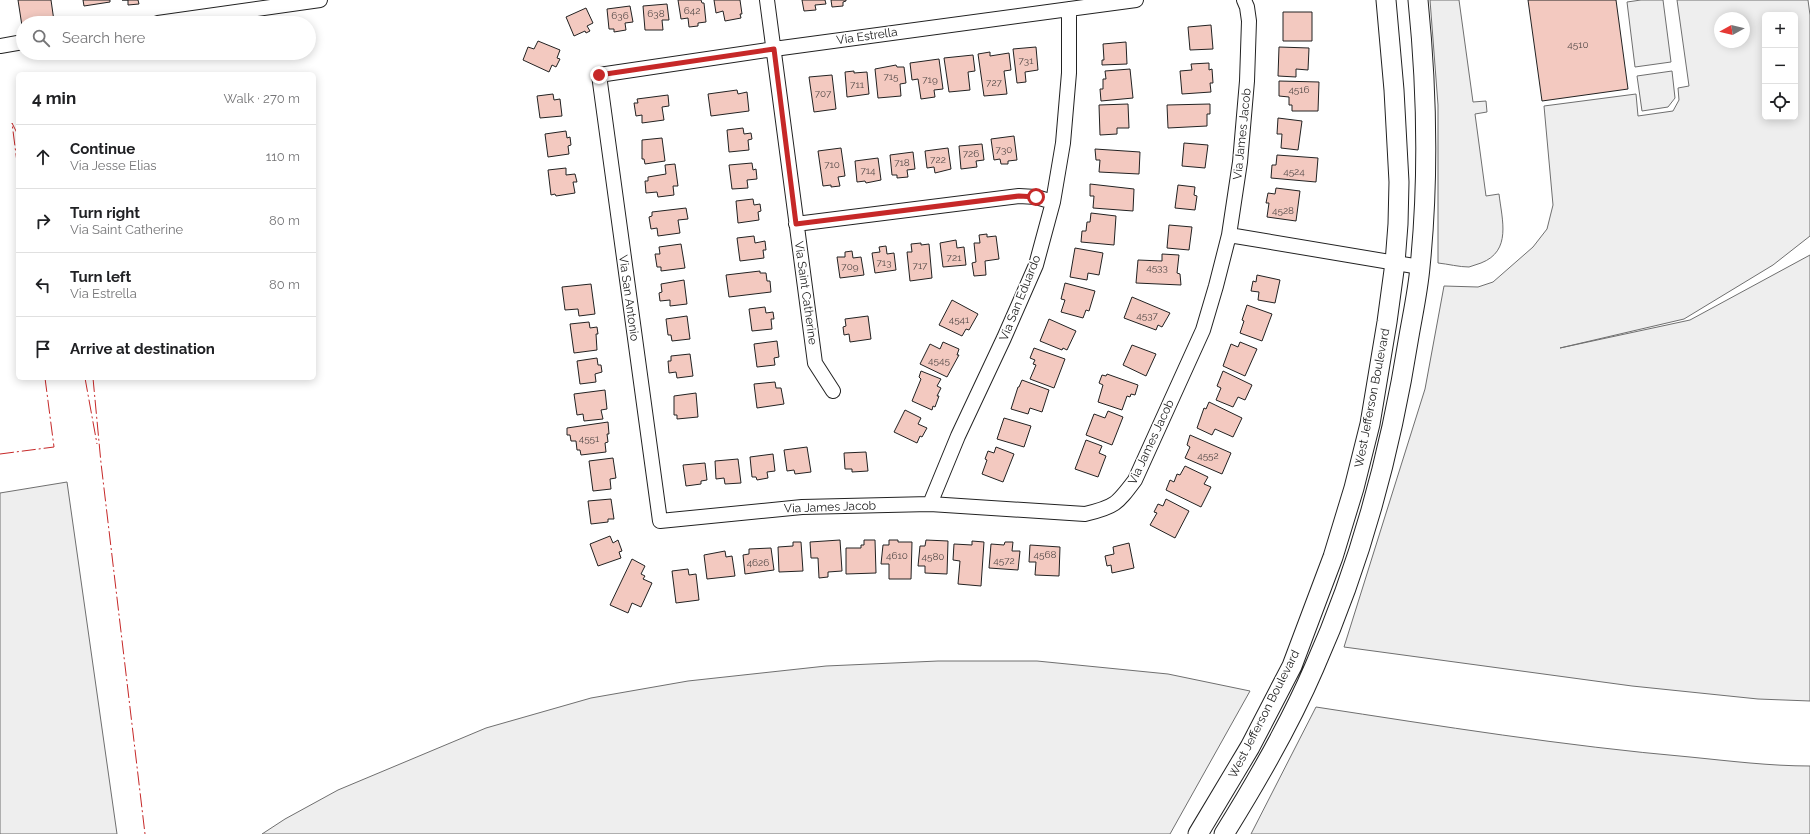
<!DOCTYPE html>
<meta charset="utf-8">
<style>
:root{--surface:#fff;--page:#f2f2f2;--text:#202124;--muted:#757577;--line:#e0e0e0}
body{margin:0;font-family:Raleway,sans-serif;background:var(--page);color:var(--text)}
.controls{position:absolute;right:12px;top:12px;display:grid;overflow:hidden;border-radius:6px;box-shadow:0 2px 10px #0003}
.controls button{width:36px;height:36px;display:grid;place-items:center;padding:0;border:0;border-bottom:1px solid var(--line);background:var(--surface);color:var(--text);font:20px sans-serif}
.compass{position:absolute;left:1714px;top:12px;width:36px;height:36px;border-radius:50%;background:var(--surface);box-shadow:0 2px 10px #0003;rotate:262deg}
.stop{position:absolute;width:12px;height:12px;margin:-9px;border:3px solid #c62828;border-radius:50%;background:#fff}
.stop.end{background:#c62828;border-color:#fff;box-shadow:0 1px 4px #0008}
.list{margin:0;padding:0;list-style:none}
h2{display:flex;justify-content:space-between;align-items:center;height:52px;margin:0;padding:0 16px;font-size:17px}
h2 small{font-size:13px;font-weight:400;color:var(--muted)}
.list li{display:grid;grid-template-columns:26px 1fr auto;gap:12px;align-items:center;box-sizing:border-box;height:64px;padding:0 16px;border-top:1px solid var(--line)}
.list b{display:block;font-size:15px;white-space:nowrap}
.list p{margin:0;font-size:13px;white-space:nowrap;color:var(--muted)}
.list em{font-size:13px;font-style:normal;color:var(--muted)}
.icon{flex:none;width:22px;height:22px;fill:none;stroke:currentColor;stroke-width:2;stroke-linecap:round;stroke-linejoin:round}
.map{position:relative;flex:none;width:1810px;height:834px;overflow:hidden}
.search{position:absolute;background:var(--surface);box-shadow:0 2px 10px #0003;left:16px;top:16px;width:300px;height:44px;display:flex;align-items:center;gap:10px;box-sizing:border-box;padding:0 14px;border-radius:22px;color:var(--muted);font-size:15px}
.panel{position:absolute;background:var(--surface);box-shadow:0 2px 10px #0003;left:16px;top:72px;width:300px;height:308px;border-radius:6px}
.map>svg:first-child{display:block}
</style>
<div class="map">
<svg width="1810" height="834" viewBox="0 0 1810 834">
<rect width="100%" height="100%" fill="#fff"/>
<!-- green -->
<path fill="#eee" stroke="#6f6f6f" fill-rule="evenodd" d="M1430 0H1459L1473 102 1486 101 1487 112 1475 114 1486 196 1499 194C1502 220 1512 251 1481 263 1477 264 1473 266 1469 267 1459 267 1448 264 1438 263V105Z
M1641 0H1663L1671 62 1635 67 1627 2Z
M1677 0H1808L1810 15V236L1773 265 1684 319 1560 348 1690 320 1810 255V701L1758 699 1632 686 1344 647 1425 389 1444 286 1478 287 1493 282 1533 247 1547 229 1553 205 1544 106 1636 94 1638 116 1673 111 1679 100 1678 88 1689 86ZM1765 15H1795V117H1765ZM1720 18H1744V42H1720Z
M1672 71 1675 98 1668 107 1642 111 1637 76Z
M67 482 117 834H0V493Z
M938 661H1037L1168 674 1250 691 1170 834H262L285 819 338 790 486 728 591 698 688 681 826 666Z
M1316 707C1440 726 1564 746 1690 757 1730 761 1770 766 1810 766V834H1251Z"/>
<!-- building -->
<path fill="#f3c9c0" stroke="#222" d="M18 0H51L54 21 23 23 22 26Z
M83 0H110V2L84 6Z
M122 0H138L139 4 128 5V0Z
M678 0H701L702 3H704L706 22 698 23V26L689 27 688 18 681 19Z
M714 0H740L742 14H740L741 18 725 21 723 11 716 13Z
M802 0H825L826 4 815 5 816 10 804 11Z
M831 0H846V1L843 2V6L832 7Z
M1528 0H1616L1628 89 1542 101Z
M667 4 669 20H662L663 30H645L643 6Z
M630 6 633 22 625 23 626 30 614 32V29H609L607 9Z
M586 8 593 23 587 26 590 31 586 33 585 31 574 36 566 17Z
M1283 12H1312V41H1283Z
M1211 25 1213 49 1190 50 1188 27Z
M538 41 560 50 557 58 560 59 556 67 552 65 549 72 523 60 528 47 534 49Z
M1126 42 1127 64 1102 65V60H1104L1103 44Z
M1036 47 1038 70 1025 72 1026 82 1017 83 1013 49Z
M1279 47 1309 48 1308 70 1296 69V77L1278 76Z
M990 52V56L1009 53 1011 70 1004 71 1007 94 984 96 978 54Z
M973 55 975 71 968 72 970 90 949 92 944 58Z
M939 59 943 89 934 90 935 97 921 99 918 79 912 80 910 63Z
M1209 63V70L1212 69 1213 83H1210L1211 92 1182 94 1180 71 1192 70 1191 64Z
M896 65 897 67H904L906 83 900 84 901 96 878 98 875 69Z
M1130 69 1133 98 1101 101 1100 89H1103V79H1106L1105 71Z
M854 71V73L867 72 869 94 847 97 845 72Z
M832 75 836 109 814 112 809 77Z
M1279 81 1319 82 1318 111H1292V105H1289V97L1279 96Z
M737 90 738 94 747 92 749 111 711 116 708 94Z
M553 94 554 100 560 99 562 116 540 118 537 96Z
M668 95 669 106 662 107 664 120 642 123V115L636 116 634 103H638L637 99Z
M1128 104 1129 128H1117V134L1100 135 1099 105Z
M1210 104V114H1207V126L1168 128 1167 105Z
M1278 118 1302 121 1298 150 1281 148 1282 134H1277Z
M743 128 744 134 751 133 752 139 748 140 749 150 729 152 727 130Z
M566 131 567 138 570 137 571 145 568 146 569 154 548 157 545 134Z
M1014 136 1017 160 1008 161V164H1001L1000 159 994 160 991 139Z
M662 138 665 161 645 164 644 159H642V140Z
M1184 143 1208 145 1205 168 1182 166Z
M982 144 984 160 976 161 977 167 961 169 959 146Z
M841 148 845 176 838 177 840 186 831 187V185L823 186 818 151Z
M948 148 951 169 935 173 934 167 927 168 925 151Z
M1095 149 1140 152 1139 174 1099 172 1100 160H1096Z
M913 152 915 169 907 170 908 177 897 178V175H892L890 155Z
M1277 155 1318 158 1316 182 1271 178 1272 165H1276Z
M878 158 881 180 866 183 865 181 857 182 855 161Z
M752 163 753 170 756 169 757 179 747 180 748 188 732 189 729 165Z
M675 164 678 186H673L674 195 658 197 657 192 646 193 645 181H648V177L666 174 665 165Z
M566 168V175L575 174 577 182H573L575 193 556 196 555 194 551 195 548 170Z
M1090 184 1134 189 1133 211 1093 208 1094 196H1090Z
M1178 185 1195 187 1194 195 1197 196 1195 210 1175 208Z
M1276 188 1300 191 1296 221 1267 217 1269 203H1266L1268 193 1275 194Z
M753 199 754 205 760 204 761 211 758 212 759 220 738 223 736 201Z
M686 208 688 219 678 220 680 233 658 236 657 228 651 229 649 217 652 216V212Z
M1091 213 1116 216 1114 245 1081 242 1082 231H1086L1087 222H1090Z
M1169 225 1192 227 1189 250 1167 248Z
M987 234V237L996 236 999 259 985 261 986 275 974 276 972 263 976 262 974 243H980L979 235Z
M754 236 755 243 765 241 766 250H763L764 258 740 261 737 238Z
M956 240 957 248 964 247 966 265 943 267 940 243Z
M921 243V245L929 244 932 278 910 281 907 252H912L911 244Z
M681 244 685 268 661 271V267H657L655 254H660L659 247Z
M886 246 887 254 894 253 896 270 875 273 872 253 880 252 879 247Z
M1075 248 1103 253 1099 275 1088 273 1087 280 1070 277Z
M852 251 853 258 861 257 864 275 840 278 837 257H845V252Z
M1162 254 1179 255 1177 273 1180 274 1181 285 1136 283 1138 260 1162 261Z
M760 271V273H766L767 281H770L771 292 729 297 726 275Z
M1257 275 1280 280 1275 303 1258 300 1259 292 1251 291 1253 281 1256 282Z
M684 280 687 304 670 306V300L660 301 659 293 662 292 661 284Z
M1065 283 1095 291 1089 311 1086 310 1083 318 1061 312 1065 300 1061 299Z
M591 284 595 314 579 316 578 309 565 310 562 287Z
M1132 297 1170 313 1162 327 1158 325 1156 330 1124 318Z
M952 300 978 314 969 330 966 329 962 336 939 325Z
M1247 305 1272 314 1262 341 1240 333 1244 321 1242 320Z
M765 307 766 313 773 312 774 319H771L772 329 752 331 749 309Z
M687 316 690 339 672 341 671 335H668L666 319Z
M868 316 871 339 850 342 849 334 844 335 843 327 846 326 845 319Z
M1049 319 1076 331 1067 350 1063 348 1062 350 1040 341Z
M589 322 590 328 597 327 598 334H596L597 350 574 353 570 324Z
M777 341 779 357 774 358 775 365 757 367 754 344Z
M943 342 959 349 957 355H959L947 377 920 364 930 344 940 349Z
M1240 342 1257 349 1245 376 1223 366 1231 344 1238 347Z
M1132 345 1156 354 1146 376 1123 365Z
M1034 348 1065 359 1054 388 1030 379 1036 365 1033 364 1035 360 1030 358Z
M690 354 693 376 677 378 676 372 669 373 668 361H671V356Z
M597 358 598 365H601L602 372 595 374 596 382 580 384 577 361Z
M921 371 941 379 937 386 941 388 937 396H939L935 407 933 406 932 410 912 401 921 379 919 377Z
M1223 371 1252 385 1245 400 1238 397 1233 407 1216 400 1221 388 1217 386Z
M1107 374 1138 385 1135 395 1131 394 1130 397 1127 396 1122 410 1098 402 1103 385 1099 383 1102 375 1106 376Z
M1022 380 1049 390 1042 412 1030 408 1028 414 1011 409 1018 387H1019Z
M775 382 776 388H781L784 404 757 408 754 384Z
M605 390 607 409 601 410 603 419 584 421 583 414 577 415 574 394Z
M696 393 698 417 677 419V415H674V396Z
M1209 402 1242 418 1233 437 1215 429 1212 435 1197 428 1204 408 1206 409Z
M905 410 921 418 918 424 927 428 922 437 920 436 917 443 894 432Z
M1108 411 1123 417 1112 445 1086 435 1094 414 1105 418Z
M1004 418 1031 426 1024 447 997 439Z
M608 422 609 434H607L608 442 605 443 606 452 581 455 580 450H577L576 441H571L570 435H567V428Z
M1190 435 1231 453 1222 474 1185 458 1190 447 1187 445Z
M1086 440 1102 446 1099 453 1106 456 1098 477 1075 469Z
M807 447 811 472 795 474 794 470 787 471 784 450Z
M996 447 1014 454 1003 482 982 474 987 460 985 459 988 451 994 453Z
M866 452 868 471 852 472V469H845L844 453Z
M773 454 775 471 767 472 768 478 757 480 756 477H752L750 457Z
M613 458 616 478 610 479 611 489 593 491 589 461Z
M738 459 741 483 725 484 724 478 716 479 715 461Z
M705 463 707 480 701 481V484L686 486 683 465Z
M1185 466 1208 477 1204 484 1211 487 1201 507 1166 490 1170 480 1174 482 1177 474 1180 475Z
M611 499 614 519H608V522L591 524 588 501Z
M1166 499 1189 511 1175 538 1150 525 1157 513 1154 512 1158 504 1163 506Z
M610 536 613 543 618 540 622 551 619 552 621 558 598 566 590 544Z
M840 540 842 571 828 572V577L819 578 818 558H811L810 542Z
M864 540H875L876 573 846 574V548H861V545H864Z
M889 540H898V542H912L911 579H889V564H881L883 545H889Z
M926 540 948 541 947 574 925 573V566H918L920 546H925Z
M972 541 984 542 981 586 958 584 960 561 953 560 954 544 972 545Z
M793 542H801L803 571 779 572 778 547 793 546Z
M1005 542H1013L1012 551H1020L1018 570 989 568 991 544 1004 545Z
M1129 543 1134 568 1112 573 1111 565 1107 566 1105 556 1114 554 1113 547Z
M1030 545 1060 547 1059 576 1035 575 1036 562H1029Z
M771 548 774 570 745 574 743 555 749 554V549Z
M725 551 726 557 732 556 735 576 707 579 704 555Z
M632 559 645 566 641 574 645 576 643 579 652 583 641 607 632 603 628 613 610 605Z
M688 569 689 575 696 574 699 600 676 603 672 571Z"/>
<g fill="none" stroke-linecap="round" stroke-linejoin="round">
<defs>
<path id="street" d="M767 0 815 363 833 391
M1136 0 774 49 599 75 660 521 802 507 930 504 1085 514C1115 507 1117 504 1135 480L1203 330 1216 286 1229 235 1240 162 1247 81 1249 21 1247 7 1244 0
M158 23 320 0
M0 46 23 42
M796 224 1019 196 1036 197 1053 202
M1229 235 1420 267
M930 504 958 436 1004 338 1036 265 1053 202 1063 143 1069 73V9"/>
<path id="secondary" d="M1198 834 1250 747 1292 666 1333 557 1354 488 1370 424 1387 322 1395 263 1398 224 1399 182 1394 90 1386 0
M1224 834C1257 781 1289 726 1314 668 1361 563 1391 450 1409 336 1413 313 1418 290 1420 267 1429 178 1427 89 1418 0"/>
</defs>
<!-- street casing -->
<use href="#street" stroke="#222" stroke-width="16"/>
<!-- secondary casing -->
<use href="#secondary" stroke="#222" stroke-width="21"/>
<!-- street -->
<use href="#street" stroke="#fff" stroke-width="14"/>
<!-- secondary -->
<use href="#secondary" stroke="#fff" stroke-width="19"/>
<!-- fence -->
<path stroke="#222" stroke-width="1" stroke-dasharray="5 2" stroke-linecap="butt" d="M18 91V99"/>
<!-- power -->
<path stroke="#c62828" stroke-width="1" stroke-dasharray="14 3 2 3" stroke-linecap="butt" d="M18 135 12 123 18 170
M85 378 97 444
M93 378 101 463 145 834
M0 454 54 447 45 378"/>
</g>
<g fill="none" stroke-linecap="round" stroke-linejoin="round">
<!-- route -->
<path stroke="#c62828" stroke-width="5" d="M599 75 774 49 796 224 1019 196 1036 197"/>
</g>
<g text-anchor="middle" stroke-width="3" stroke-linejoin="round" paint-order="stroke">
<!-- number labels -->
<g font-size="10" fill="#564c4a">
<text x="692" y="14">642</text>
<text x="656" y="17">638</text>
<text x="620" y="19">636</text>
<text x="1578" y="48">4510</text>
<text x="1026" y="64">731</text>
<text x="891" y="80">715</text>
<text x="930" y="83">719</text>
<text x="994" y="86">727</text>
<text x="857" y="88">711</text>
<text x="1299" y="93">4516</text>
<text x="823" y="97">707</text>
<text x="1004" y="153">730</text>
<text x="971" y="157">726</text>
<text x="938" y="163">722</text>
<text x="902" y="166">718</text>
<text x="832" y="168">710</text>
<text x="868" y="174">714</text>
<text x="1294" y="175">4524</text>
<text x="1283" y="214">4528</text>
<text x="954" y="261">721</text>
<text x="884" y="266">713</text>
<text x="920" y="269">717</text>
<text x="850" y="270">709</text>
<text x="1157" y="271">4533</text>
<text x="1147" y="319">4537</text>
<text x="959" y="323">4541</text>
<text x="939" y="364">4545</text>
<text x="589" y="442">4551</text>
<text x="1208" y="459">4552</text>
<text x="1045" y="558">4568</text>
<text x="897" y="559">4610</text>
<text x="933" y="560">4580</text>
<text x="1004" y="564">4572</text>
<text x="758" y="566">4626</text>
</g>
<!-- street labels -->
<g font-size="12" fill="#222" stroke="#fff">
<text transform="translate(867 36) rotate(-8)" y="4">Via Estrella</text>
<text transform="translate(1242 134) rotate(-84)" y="4">Via James Jacob</text>
<text transform="translate(806 293) rotate(82)" y="4">Via Saint Catherine</text>
<text transform="translate(629 298) rotate(82)" y="4">Via San Antonio</text>
<text transform="translate(1020 298) rotate(-68)" y="4">Via San Eduardo</text>
<text transform="translate(1372 398) rotate(-79)" y="4">West Jefferson Boulevard</text>
<text transform="translate(1151 442) rotate(-65)" y="4">Via James Jacob</text>
<text transform="translate(830 507) rotate(-2)" y="4">Via James Jacob</text>
<text transform="translate(1264 714) rotate(-63)" y="4">West Jefferson Boulevard</text>
</g>
</g>
</svg>
<div class="controls">
<button>+</button>
<button>−</button>
<button><svg class="icon" aria-label="locate" viewBox="0 0 24 24"><circle cx="12" cy="12" r="6"/><path d="M12 2v4M12 18v4M2 12h4M18 12h4"/></svg></button>
</div>
<svg class="compass" viewBox="-18 -18 36 36"><path d="M0-13l5 13h-10z" fill="#e53935"/><path d="M0 13l5-13h-10z" fill="#757577"/></svg>
<div class="stop" style="left:1036px;top:197px"></div>
<div class="stop end" style="left:599px;top:75px"></div>
<div class="search"><svg class="icon" aria-label="search" viewBox="0 0 24 24"><circle cx="10" cy="10" r="6"/><path d="M15 15l6 6"/></svg>Search here</div>
<section class="panel">
<h2>4 min<small>Walk · 270 m</small></h2>
<ul class="list">
<li><svg class="icon" aria-label="ahead" viewBox="0 0 24 24"><path d="M12 20V5M6 11l6-6 6 6"/></svg><div><b>Continue</b><p>Via Jesse Elias</p></div><em>110 m</em></li>
<li><svg class="icon" aria-label="right" viewBox="0 0 24 24"><path d="M7 20v-9h11M14 6l5 5-5 5"/></svg><div><b>Turn right</b><p>Via Saint Catherine</p></div><em>80 m</em></li>
<li><svg class="icon" aria-label="left" viewBox="0 0 24 24"><path d="M17 20v-9H6M10 6l-5 5 5 5"/></svg><div><b>Turn left</b><p>Via Estrella</p></div><em>80 m</em></li>
<li><svg class="icon" aria-label="arrive" viewBox="0 0 24 24"><path d="M6 21V4h12l-3 4 3 4H6"/></svg><div><b>Arrive at destination</b></div></li>
</ul>
</section>
</div>
